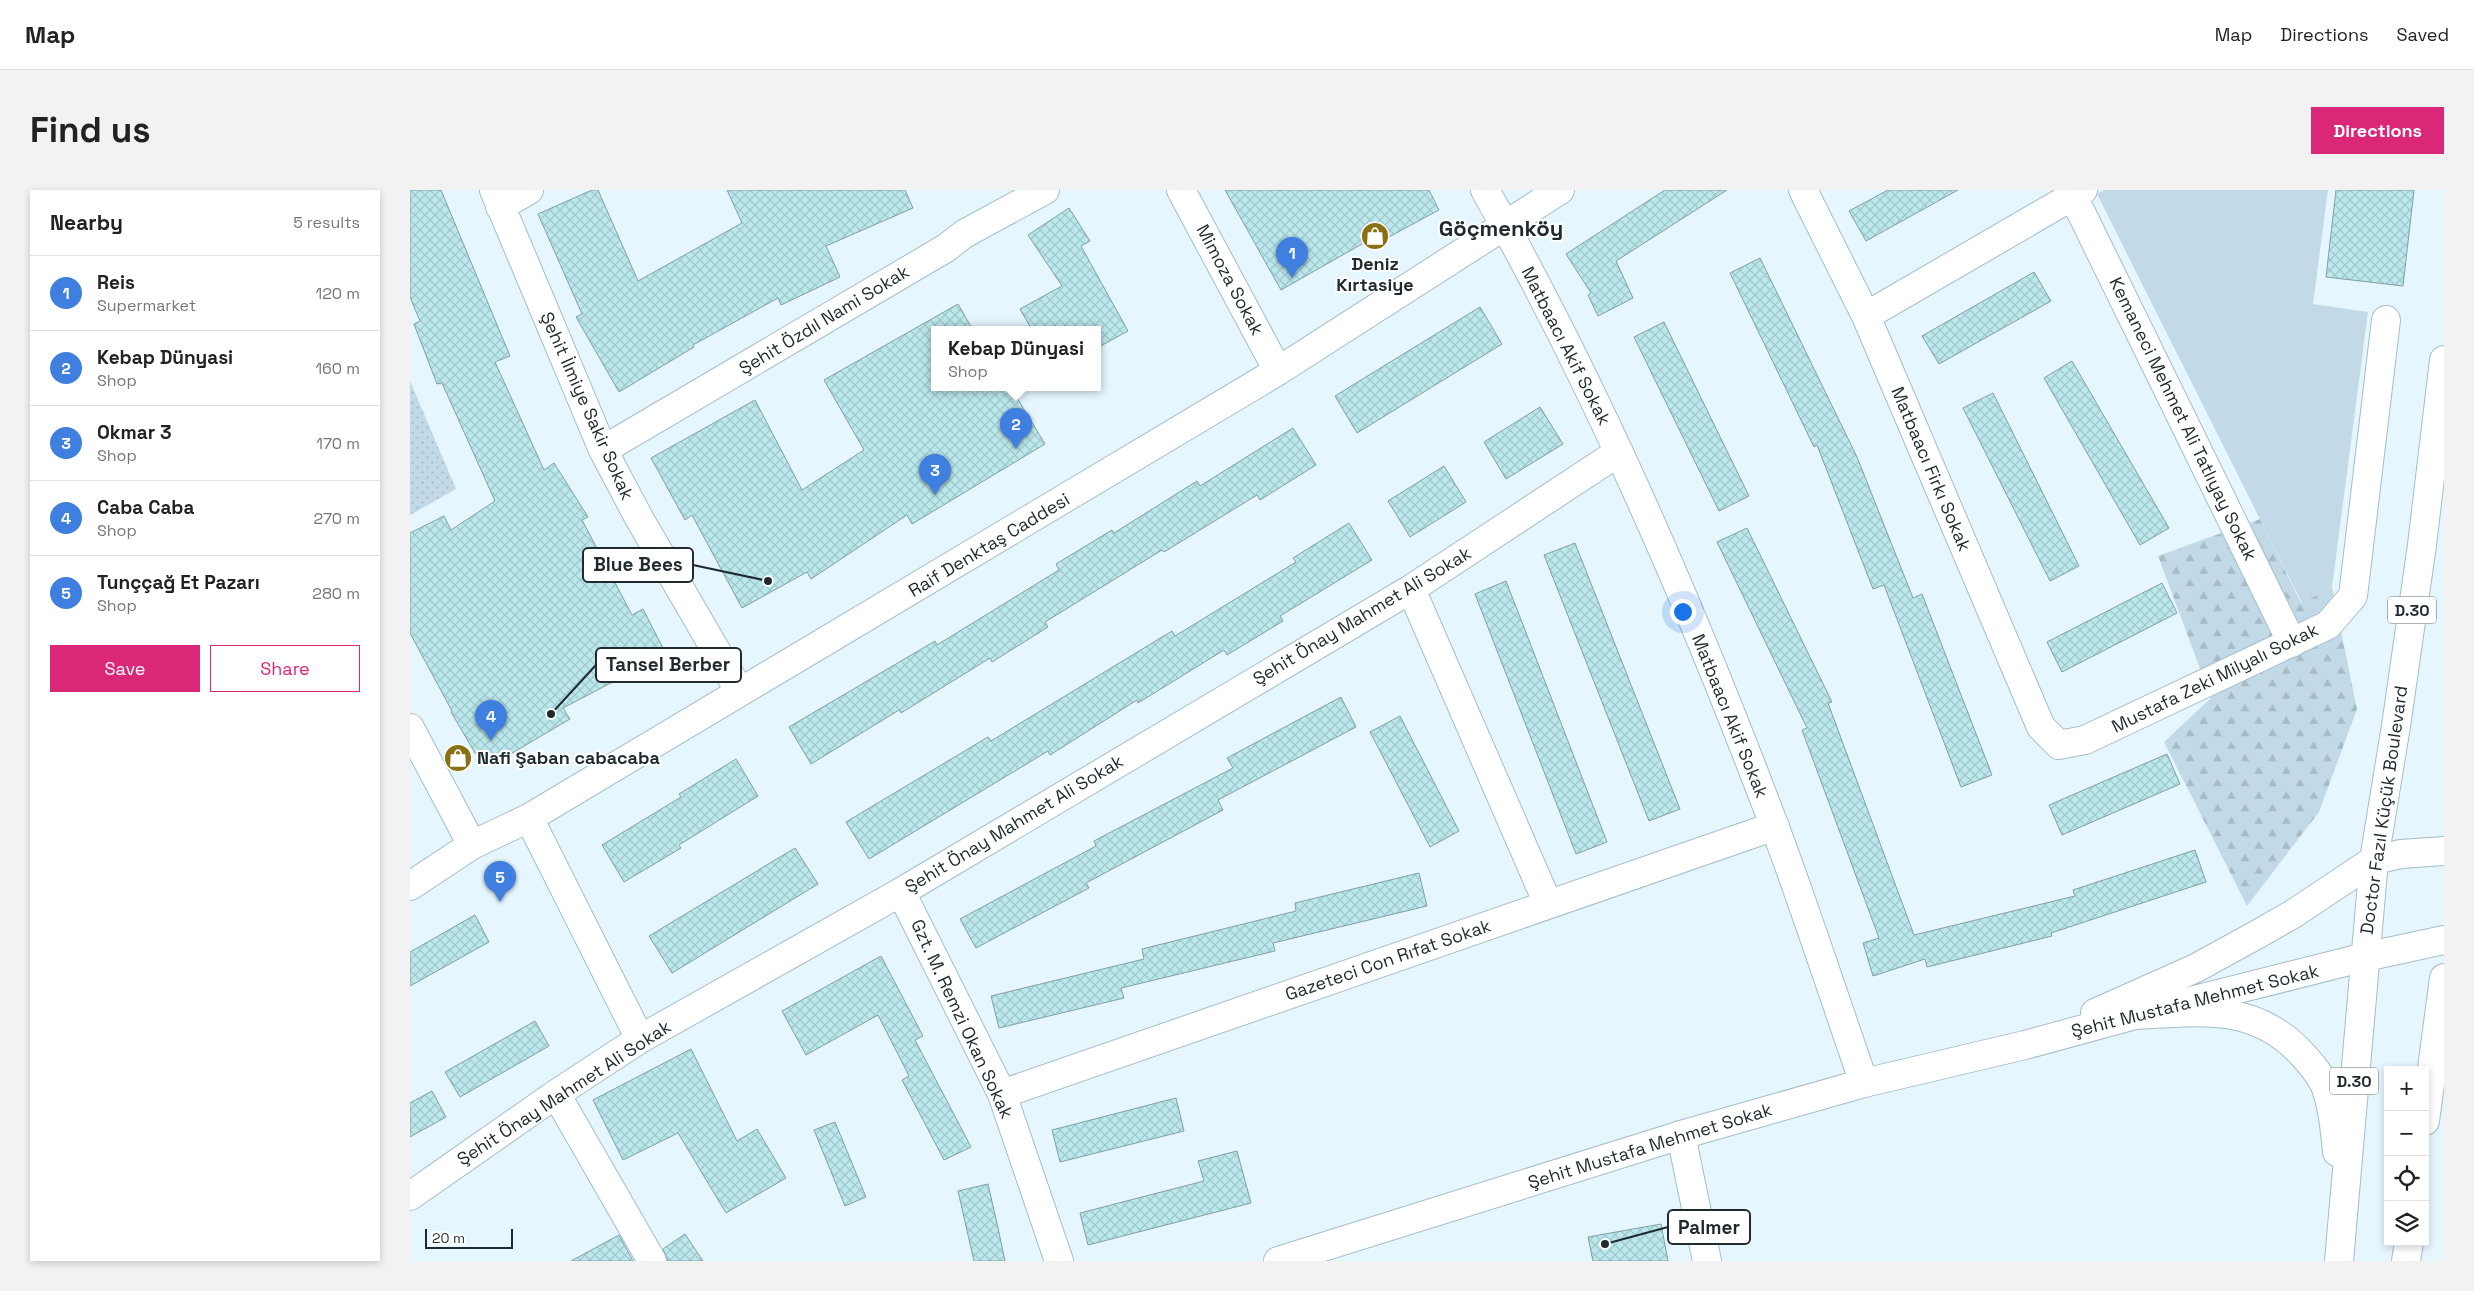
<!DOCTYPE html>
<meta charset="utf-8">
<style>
:root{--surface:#fff;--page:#f2f2f2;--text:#222;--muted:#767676;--line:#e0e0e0;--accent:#db2777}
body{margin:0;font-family:"Space Grotesk",sans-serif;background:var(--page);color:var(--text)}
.controls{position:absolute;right:15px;bottom:15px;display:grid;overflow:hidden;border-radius:0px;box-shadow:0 2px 8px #0003}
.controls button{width:45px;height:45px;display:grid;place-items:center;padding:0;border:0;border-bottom:1px solid var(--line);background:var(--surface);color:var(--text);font:25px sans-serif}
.scale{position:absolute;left:15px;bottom:12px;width:88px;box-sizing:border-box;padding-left:5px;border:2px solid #1f2a2f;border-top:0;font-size:14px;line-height:18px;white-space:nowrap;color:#1f2a2f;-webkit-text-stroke:4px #fff;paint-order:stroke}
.you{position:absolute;left:1272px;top:421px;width:18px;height:18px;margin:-12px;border:4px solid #fff;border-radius:50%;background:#1a73e8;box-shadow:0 0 0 8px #1a73e833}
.badge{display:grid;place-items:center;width:32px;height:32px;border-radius:50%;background:var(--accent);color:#fff;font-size:16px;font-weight:700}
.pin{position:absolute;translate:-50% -41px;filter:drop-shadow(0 1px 2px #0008)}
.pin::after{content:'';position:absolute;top:26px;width:18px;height:15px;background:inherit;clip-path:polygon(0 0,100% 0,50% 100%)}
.popup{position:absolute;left:521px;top:136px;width:170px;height:65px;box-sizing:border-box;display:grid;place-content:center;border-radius:0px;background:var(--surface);filter:drop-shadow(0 1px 4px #0005);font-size:16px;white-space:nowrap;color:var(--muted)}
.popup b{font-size:19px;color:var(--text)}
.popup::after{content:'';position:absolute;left:50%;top:100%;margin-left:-10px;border:10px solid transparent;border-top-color:var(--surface)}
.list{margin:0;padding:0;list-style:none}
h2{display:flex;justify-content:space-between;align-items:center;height:65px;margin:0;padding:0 20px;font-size:21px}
h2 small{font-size:16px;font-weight:400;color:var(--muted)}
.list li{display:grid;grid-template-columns:32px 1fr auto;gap:15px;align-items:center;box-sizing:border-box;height:75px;padding:0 20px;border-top:1px solid var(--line)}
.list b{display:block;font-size:19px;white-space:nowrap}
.list p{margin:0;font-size:16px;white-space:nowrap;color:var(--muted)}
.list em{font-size:16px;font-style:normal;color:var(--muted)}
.actions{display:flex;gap:10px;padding:15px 20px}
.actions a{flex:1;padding:11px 0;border:1px solid var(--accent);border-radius:0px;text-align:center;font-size:18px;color:var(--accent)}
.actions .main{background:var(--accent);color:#fff}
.icon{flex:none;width:28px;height:28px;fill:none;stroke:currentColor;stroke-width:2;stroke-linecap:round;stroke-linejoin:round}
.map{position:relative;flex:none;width:2034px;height:1071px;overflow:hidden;border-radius:0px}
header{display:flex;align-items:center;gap:30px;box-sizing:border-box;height:70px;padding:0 25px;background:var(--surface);border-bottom:1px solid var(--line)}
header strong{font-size:24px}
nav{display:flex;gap:28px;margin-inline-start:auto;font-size:18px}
.intro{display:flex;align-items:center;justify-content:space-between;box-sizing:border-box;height:120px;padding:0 30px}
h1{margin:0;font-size:35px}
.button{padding:12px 22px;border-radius:0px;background:var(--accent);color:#fff;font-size:18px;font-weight:700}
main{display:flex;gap:30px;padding:0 30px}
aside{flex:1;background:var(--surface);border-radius:0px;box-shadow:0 2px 8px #0003}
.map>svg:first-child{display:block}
</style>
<header>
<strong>Map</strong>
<nav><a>Map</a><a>Directions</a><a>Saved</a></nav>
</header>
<div class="intro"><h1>Find us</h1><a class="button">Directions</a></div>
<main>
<aside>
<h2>Nearby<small>5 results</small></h2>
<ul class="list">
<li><span class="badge" style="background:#3f7fe0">1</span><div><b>Reis</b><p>Supermarket</p></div><em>120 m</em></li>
<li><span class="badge" style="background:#3f7fe0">2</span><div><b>Kebap Dünyasi</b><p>Shop</p></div><em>160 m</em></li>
<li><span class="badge" style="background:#3f7fe0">3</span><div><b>Okmar 3</b><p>Shop</p></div><em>170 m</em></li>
<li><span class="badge" style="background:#3f7fe0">4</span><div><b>Caba Caba</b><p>Shop</p></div><em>270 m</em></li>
<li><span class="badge" style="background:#3f7fe0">5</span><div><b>Tunççağ Et Pazarı</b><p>Shop</p></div><em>280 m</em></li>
</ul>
<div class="actions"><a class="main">Save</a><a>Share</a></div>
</aside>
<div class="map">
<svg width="2034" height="1071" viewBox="0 0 2034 1071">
<defs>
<pattern id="grass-dots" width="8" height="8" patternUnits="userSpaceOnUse" patternTransform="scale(1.25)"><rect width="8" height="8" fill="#c2dae7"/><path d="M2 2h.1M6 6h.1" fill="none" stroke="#a6bbc6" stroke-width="1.8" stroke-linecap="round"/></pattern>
<pattern id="forest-firs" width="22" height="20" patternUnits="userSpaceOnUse" patternTransform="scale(1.25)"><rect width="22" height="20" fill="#c2dae7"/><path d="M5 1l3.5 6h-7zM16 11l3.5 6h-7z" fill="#a6bbc6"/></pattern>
<pattern id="building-cross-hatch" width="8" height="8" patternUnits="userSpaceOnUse" patternTransform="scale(1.25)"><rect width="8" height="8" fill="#bbe8ec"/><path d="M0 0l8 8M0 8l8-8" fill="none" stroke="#a0c7cb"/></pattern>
</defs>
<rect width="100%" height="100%" fill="#e6f6fe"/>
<!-- grass -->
<path fill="url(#grass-dots)" d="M0 191 46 299 0 325Z"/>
<!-- forest -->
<path fill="url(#forest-firs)" d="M1850 329 1891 413 1922 397 1947 519 1909 622 1837 716 1754 552 1801 508 1748 366Z"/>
<!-- green -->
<path fill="#c2dae7" d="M1694 0H1918L1903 114 1958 122 1922 397 1892 413 1687 4Z"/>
<!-- building -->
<path fill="url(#building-cross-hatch)" stroke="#81a0a2" d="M0 0H31L100 166 85 172 134 280 144 273 178 327 172 330 222 425 233 419 256 464 153 518 160 529 87 572 65 563 41 522 42 521 0 443V343L34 326 41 340 85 311 32 193 27 194 4 134 10 131 0 107Z
M182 0H188L228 91 332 33 317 0H495L503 18 416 56 430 87 371 115 368 108 283 155 284 157 209 202 166 127 172 124 128 24Z
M815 0H1019L1029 20 962 56 959 50 871 100Z
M1255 0H1317L1206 71 1223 108 1188 126 1178 105 1181 103 1156 64Z
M1478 0H1548L1456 51 1439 21Z
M1926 0H2004L1993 96 1916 87Z
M659 18 680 51 671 56 718 141 687 158V140H622L610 119 652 96 618 45Z
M1350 68 1447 267 1503 408 1512 404 1582 585 1551 597 1474 395 1463 399 1407 255 1404 257 1320 83Z
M1624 82 1641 111 1529 174 1512 146Z
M548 114 563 140H525V198H601L635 254 502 334 497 325 401 389 397 382 332 418 282 325 275 330 241 268 345 210 392 300 454 260 414 190Z
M1070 117 1092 154 947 243 925 206Z
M1254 132 1339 306 1309 321 1224 147Z
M1662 171 1759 338 1730 355 1634 188Z
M1583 203 1669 376 1640 391 1553 218Z
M1130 217 1153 254 1096 289 1074 252Z
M883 238 906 275 850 310 847 305 754 362 752 360 635 432 638 437 582 472 580 468 491 523 489 520 401 574 379 537 525 451 527 455 649 380 646 374 702 340 704 343 787 291 790 296Z
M1034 276 1056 312 1000 347 978 311Z
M939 333 962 370 870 426 873 431 817 465 814 460 728 513 727 510 640 565 638 561 459 669 436 632 578 547 581 551 762 441 765 446 886 372 883 368Z
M1337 338 1422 512 1418 513 1504 745 1665 706 1663 700 1785 660 1796 692 1641 743 1642 746 1517 777 1515 769 1463 786 1453 753 1469 748 1392 540 1397 538 1307 352Z
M1165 353 1270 619 1239 631 1134 365Z
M1096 391 1197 652 1166 664 1065 404Z
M1752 393 1767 423 1652 482 1637 452Z
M931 507 946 537 808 610 813 620 676 693 679 698 566 758 550 729 686 656 684 651 823 578 817 568Z
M990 526 1049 641 1020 657 960 542Z
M1757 564 1770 594 1652 645 1639 615Z
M326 569 348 606 269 655 271 658 214 692 192 655 271 607 269 604Z
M385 658 408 694 262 783 239 746Z
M1009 683 1017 716 863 753 865 761 711 798 714 808 589 838 581 806 734 769 732 759 886 721 885 713Z
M65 725 79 752 0 796V762Z
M471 766 513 846 505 850 561 957 534 970 492 890 499 886 468 825 396 865 372 821Z
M125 831 139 856 50 907 35 882Z
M281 859 327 951 347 939 376 988 316 1023 268 943 213 970 183 910Z
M22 901 36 927 0 947V913Z
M766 908 774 941 650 972 642 940Z
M425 932 456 1007 435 1016 404 940Z
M827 961 841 1013 678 1055 670 1023 794 991 788 971Z
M578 994 588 1038 595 1071H564L558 1045 548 1001Z
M1251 1034 1258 1071H1183L1178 1047Z
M275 1044 293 1071H258L253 1059Z
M209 1045 223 1071H161Z"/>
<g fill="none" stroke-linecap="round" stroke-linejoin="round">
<defs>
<path id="minor" d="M84 0 193 260 229 328 330 502
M771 0 868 181
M1075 0C1189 202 1282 418 1364 635 1396 720 1424 807 1454 893
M1393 0 1456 126 1631 537 1649 555 1675 550 1918 435 1943 406 1976 130
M1663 6 1882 453
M90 17 119 0
M1456 126 1673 0
M193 260 536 58 554 44 635 0
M1001 399 1138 714
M0 538 62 655
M119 628 230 849
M0 696 62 655 119 628 868 181 1150 0
M491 702 592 904 649 1071
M146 904 242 1071
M592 904 1365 636
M1271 945 1297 1071
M0 1006 146 904 230 849 491 702 1001 399 1209 262"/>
<path id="major" d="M1685 823 1786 778 1848 744 1883 724 1964 670 1991 664 2034 661
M868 1071 1271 945 1454 893 1615 855 1725 825 1955 767 2034 750"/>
<path id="highway" d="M1725 825C1789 822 1844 812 1892 864 1901 874 1911 885 1916 898 1923 919 1925 941 1927 962
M2015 931 2034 788
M1929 1071 1964 670 1986 536 2012 355 2034 170
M1996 1071 1999 1052"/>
</defs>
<!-- minor casing -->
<use href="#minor" stroke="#a3bdca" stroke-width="30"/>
<!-- major casing -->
<use href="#major" stroke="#a3bdca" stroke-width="30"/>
<!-- highway casing -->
<use href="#highway" stroke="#a3bdca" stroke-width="30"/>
<!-- minor -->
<use href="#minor" stroke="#fff" stroke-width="28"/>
<!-- major -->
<use href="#major" stroke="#fff" stroke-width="28"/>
<!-- highway -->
<use href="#highway" stroke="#fff" stroke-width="28"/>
</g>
<!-- icons -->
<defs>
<symbol id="shop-disc" viewBox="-11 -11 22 22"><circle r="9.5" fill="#887113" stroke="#fff"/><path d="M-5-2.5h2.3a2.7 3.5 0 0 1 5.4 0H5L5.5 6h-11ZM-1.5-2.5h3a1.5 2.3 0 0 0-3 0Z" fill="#fff"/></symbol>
</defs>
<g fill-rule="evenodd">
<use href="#shop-disc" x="949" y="30" width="32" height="32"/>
<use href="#shop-disc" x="32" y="552" width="32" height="32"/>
</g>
<g text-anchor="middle" stroke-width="4" stroke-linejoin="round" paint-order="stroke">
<!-- shield labels -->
<g fill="#fff" stroke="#626a6d" stroke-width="1">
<rect x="1978" y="406.5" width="48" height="27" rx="4"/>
<rect x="1920" y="877.5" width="48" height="27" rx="4"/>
</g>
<g font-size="16" font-weight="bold" fill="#1f2a2f">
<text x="2002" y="426">D.30</text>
<text x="1944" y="897">D.30</text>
</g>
<!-- poi labels -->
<g font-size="18" font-weight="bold" fill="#1f2a2f" stroke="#fff">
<text x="965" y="80">Deniz<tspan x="965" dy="21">Kırtasiye</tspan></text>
<text x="67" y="574" text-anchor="start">Nafi Şaban cabacaba</text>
</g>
<!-- street labels -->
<g font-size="18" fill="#1f2a2f" stroke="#fff">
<text transform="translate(820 90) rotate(62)" y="6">Mimoza Sokak</text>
<text transform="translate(414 130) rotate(-31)" y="6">Şehit Özdıl Nami Sokak</text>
<text transform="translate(1156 156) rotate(63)" y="6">Matbaacı Akif Sokak</text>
<text transform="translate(177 216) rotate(66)" y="6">Şehit İlmiye Sakir Sokak</text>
<text transform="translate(1773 229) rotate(64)" y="6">Kemaneci Mehmet Ali Tatlıyay Sokak</text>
<text transform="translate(1521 279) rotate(67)" y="6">Matbaacı Firkı Sokak</text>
<text transform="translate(579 355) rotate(-31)" y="6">Raif Denktaş Caddesi</text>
<text transform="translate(952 426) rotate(-31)" y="6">Şehit Önay Mahmet Ali Sokak</text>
<text transform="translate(1805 488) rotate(-26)" y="6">Mustafa Zeki Milyalı Sokak</text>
<text transform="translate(1320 526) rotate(68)" y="6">Matbaacı Akif Sokak</text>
<text transform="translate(1974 620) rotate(-82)" y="6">Doctor Fazıl Küçük Boulevard</text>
<text transform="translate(604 634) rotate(-31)" y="6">Şehit Önay Mahmet Ali Sokak</text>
<text transform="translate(978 770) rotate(-19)" y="6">Gazeteci Con Rıfat Sokak</text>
<text transform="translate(1785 811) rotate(-14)" y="6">Şehit Mustafa Mehmet Sokak</text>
<text transform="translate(552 829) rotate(65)" y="6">Gzt. M. Remzi Okan Sokak</text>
<text transform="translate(154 903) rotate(-33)" y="6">Şehit Önay Mahmet Ali Sokak</text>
<text transform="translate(1240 956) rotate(-17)" y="6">Şehit Mustafa Mehmet Sokak</text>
</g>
<!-- district labels -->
<g font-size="22" font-weight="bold" fill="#1f2a2f" stroke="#fff">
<text x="1091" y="46">Göçmenköy</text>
</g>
</g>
<!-- callouts -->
<path fill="none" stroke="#1f2a2f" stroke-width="2" d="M358 391L283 375M141 524L186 475M1195 1054L1258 1037"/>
<g fill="#1f2a2f" stroke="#fff" stroke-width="2">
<circle cx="358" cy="391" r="5"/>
<circle cx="141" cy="524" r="5"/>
<circle cx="1195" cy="1054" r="5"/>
</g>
<g fill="#fff" stroke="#1f2a2f" stroke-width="2">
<rect x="173" y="358" width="110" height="34" rx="5"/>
<rect x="186" y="458" width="145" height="34" rx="5"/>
<rect x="1258" y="1020" width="82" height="34" rx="5"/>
</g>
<g font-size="19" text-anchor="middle" font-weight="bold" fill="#1f2a2f">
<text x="228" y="381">Blue Bees</text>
<text x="258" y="481">Tansel Berber</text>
<text x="1299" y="1044">Palmer</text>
</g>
</svg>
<div class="controls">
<button>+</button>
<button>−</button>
<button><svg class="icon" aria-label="locate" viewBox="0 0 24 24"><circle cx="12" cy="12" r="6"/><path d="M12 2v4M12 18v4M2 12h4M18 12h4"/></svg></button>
<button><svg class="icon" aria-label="layers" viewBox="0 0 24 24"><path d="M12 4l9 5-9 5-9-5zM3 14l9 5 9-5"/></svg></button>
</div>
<div class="scale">20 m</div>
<div class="you"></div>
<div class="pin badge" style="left:882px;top:88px;background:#3f7fe0">1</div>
<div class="pin badge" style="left:606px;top:259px;background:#3f7fe0">2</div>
<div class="popup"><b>Kebap Dünyasi</b>Shop</div>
<div class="pin badge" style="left:525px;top:305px;background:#3f7fe0">3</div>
<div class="pin badge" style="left:81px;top:551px;background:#3f7fe0">4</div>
<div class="pin badge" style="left:90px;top:712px;background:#3f7fe0">5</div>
</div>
</main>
